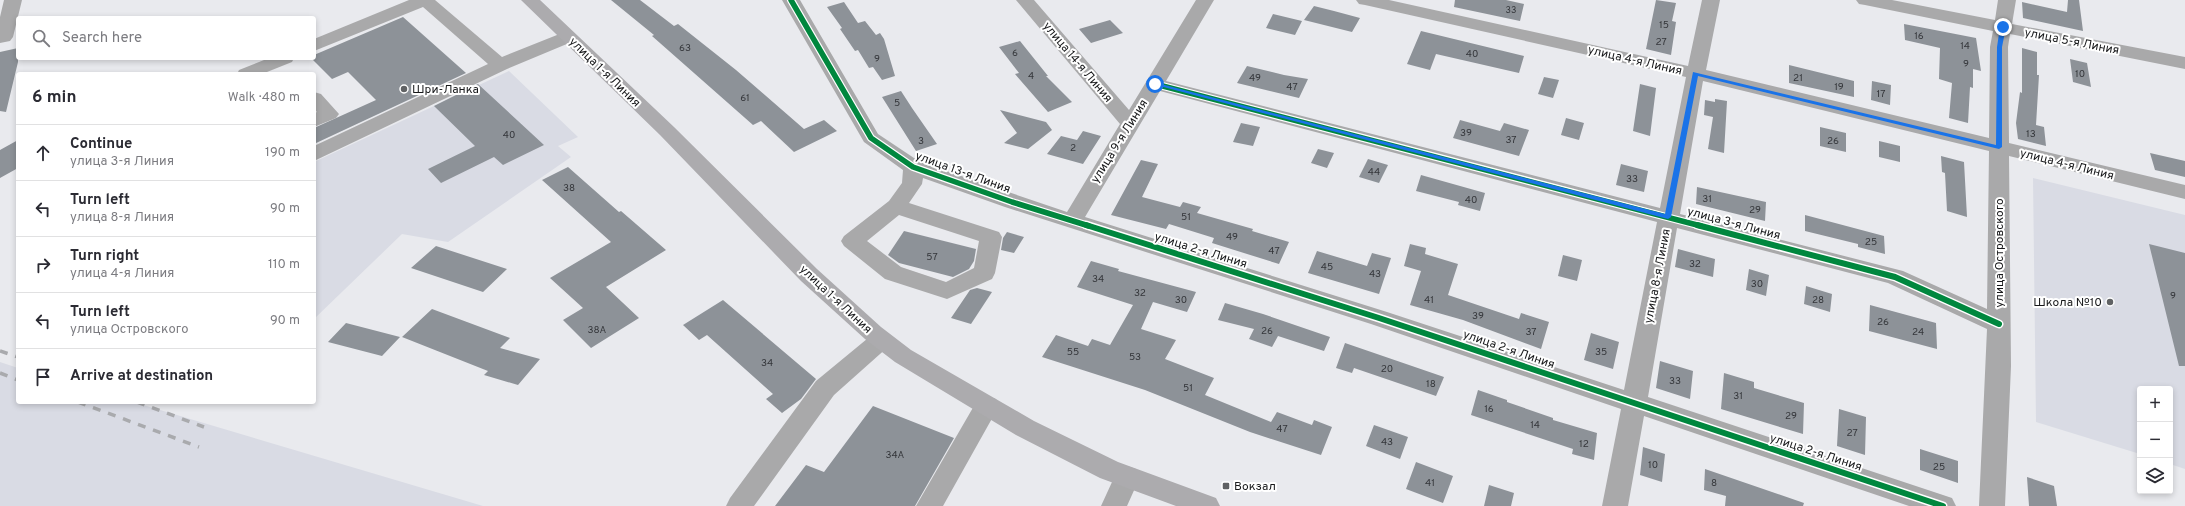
<!DOCTYPE html>
<meta charset="utf-8">
<style>
:root{--surface:#fff;--page:#f7f7f7;--text:#2b2b33;--muted:#7c7c81;--line:#e1e1e2}
body{margin:0;font-family:Overpass,sans-serif;background:var(--page);color:var(--text)}
.controls{position:absolute;right:12px;bottom:12px;display:grid;overflow:hidden;border-radius:4px;box-shadow:0 2px 6px #0003}
.controls button{width:36px;height:36px;display:grid;place-items:center;padding:0;border:0;border-bottom:1px solid var(--line);background:var(--surface);color:var(--text);font:20px sans-serif}
.stop{position:absolute;width:12px;height:12px;margin:-9px;border:3px solid #1a73e8;border-radius:50%;background:#fff}
.stop.end{background:#1a73e8;border-color:#fff;box-shadow:0 1px 4px #0008}
.list{margin:0;padding:0;list-style:none}
h2{display:flex;justify-content:space-between;align-items:center;height:52px;margin:0;padding:0 16px;font-size:17px}
h2 small{font-size:13px;font-weight:400;color:var(--muted)}
.list li{display:grid;grid-template-columns:26px 1fr auto;gap:12px;align-items:center;box-sizing:border-box;height:56px;padding:0 16px;border-top:1px solid var(--line)}
.list b{display:block;font-size:15px;white-space:nowrap}
.list p{margin:0;font-size:13px;white-space:nowrap;color:var(--muted)}
.list em{font-size:13px;font-style:normal;color:var(--muted)}
.icon{flex:none;width:22px;height:22px;fill:none;stroke:currentColor;stroke-width:2;stroke-linecap:round;stroke-linejoin:round}
.map{position:relative;flex:none;width:2185px;height:506px;overflow:hidden}
.search{position:absolute;background:var(--surface);box-shadow:0 2px 6px #0003;left:16px;top:16px;width:300px;height:44px;display:flex;align-items:center;gap:10px;box-sizing:border-box;padding:0 14px;border-radius:4px;color:var(--muted);font-size:15px}
.panel{position:absolute;background:var(--surface);box-shadow:0 2px 6px #0003;left:16px;top:72px;width:300px;height:332px;border-radius:4px}
.map>svg:first-child{display:block}
</style>
<div class="map">
<svg width="2185" height="506" viewBox="0 0 2185 506">
<rect width="100%" height="100%" fill="#e9eaee"/>
<!-- built -->
<path fill="#d9dbe4" d="M509 71 578 137 558 146 571 157 448 242 402 234 314 319V162Z
M2033 178 2185 215V469L2170 464V389H2140V454L2036 422Z
M0 362 18 368V402H133L483 506H0Z"/>
<!-- building -->
<path fill="#8d9298" d="M611 0H640L674 26 678 24 736 70 804 129 824 120 837 131 794 152 761 121 753 125 652 36 654 35Z
M1455 0H1506L1524 4 1520 21 1454 7Z
M1656 0 1676 3 1672 21 1676 22 1671 55 1646 49Z
M2068 0H2079L2083 31 2023 18 2022 2 2067 12Z
M844 2 858 23 865 21 876 35 880 33 884 39 895 76 882 80 873 67 869 68 858 50 855 51 840 29 842 28 827 7Z
M1314 6 1334 11 1360 18 1352 32 1304 20Z
M1273 14 1302 21 1295 35 1266 28Z
M403 17 466 73 314 144V128L376 100 348 72 332 79 311 58H314V55Z
M1110 20 1123 33 1091 43 1079 29Z
M1904 24 1976 38 1981 71 1973 69V88L1970 87 1968 123 1949 118 1952 83 1939 79 1940 48 1905 40Z
M1421 31 1524 56 1519 73 1436 54 1430 70 1407 64Z
M1020 41 1048 76H1046L1072 102 1048 112 1015 74 1019 73 999 47Z
M18 48V62L6 112 0 111V52Z
M2022 48 2037 52V75H2039L2036 125 2044 127 2046 146 2018 139 2016 123 2020 92 2022 93Z
M2070 59 2087 63 2091 87 2073 82Z
M1789 65 1854 81V97L1789 83Z
M1247 66 1284 75 1308 79 1299 98 1237 83Z
M1544 77 1559 80 1553 98 1538 94Z
M1872 81 1891 85 1890 105 1871 100Z
M478 84 544 145 503 165 494 157 441 183 428 169 475 146 434 106Z
M1640 84 1656 88 1650 136 1633 131Z
M901 91 912 108 937 144 916 151 882 97Z
M1715 99 1727 101 1724 153 1708 149 1713 117 1704 115 1705 100 1715 102Z
M1000 110 1046 122 1052 130 1028 149 1004 143 1017 133Z
M1566 118 1584 123 1579 140 1561 135Z
M1460 120 1500 131 1504 123 1529 130 1519 156 1453 138Z
M1241 123 1260 127 1253 146 1233 142Z
M1820 127 1846 133V152L1820 146Z
M1083 131 1101 136 1083 164 1047 154 1061 136 1077 140Z
M18 140V168L0 178V150Z
M1879 141 1900 146V162L1879 157Z
M1318 149 1334 153 1327 168 1311 163Z
M2150 153 2185 161V177L2155 170Z
M1941 156 1964 162 1967 217 1947 211 1945 173 1942 172Z
M1368 159 1388 165 1379 183 1359 177Z
M1141 160 1158 164 1142 197 1180 207 1183 202 1201 207 1197 213 1253 229 1252 231 1289 242 1279 264 1212 243 1214 238 1169 224 1166 229 1111 215Z
M1621 164 1648 171 1644 192 1616 185Z
M568 167 619 212 621 211 666 250 606 287 639 318 591 348 563 320 583 308 550 278 611 242 542 180Z
M1421 175 1485 193 1480 211 1458 205 1459 202 1416 191Z
M1697 187 1766 202 1765 221 1696 204Z
M1805 215 1884 236 1885 254 1858 247V244L1805 231Z
M904 231 976 249 974 261 969 269 953 277 899 263 888 255Z
M1007 232 1024 237 1014 253 1001 250 1003 238Z
M1410 244 1426 248 1425 254 1458 264 1448 295 1519 319 1521 313 1549 322 1541 349 1463 320 1410 305 1421 271 1404 266Z
M2149 244 2185 253V366H2179Z
M436 246 507 269 483 292 411 268Z
M1678 249 1715 259 1713 277 1675 267Z
M1317 251 1367 266 1372 253 1391 258 1379 294 1308 273Z
M1563 255 1582 260 1577 281 1558 276Z
M1091 261 1119 269 1118 271 1196 292 1187 312 1153 302 1141 329 1176 340 1165 359 1214 378 1205 395 1271 422 1277 412 1312 425 1314 420 1332 427 1321 455 1250 432 1145 390 1042 357 1056 335 1088 346 1092 339 1110 345 1133 305 1077 287Z
M1749 269 1769 275 1766 296 1746 290Z
M1806 286 1832 294 1830 312 1804 304Z
M977 288 992 292 971 324 951 318 970 290Z
M723 300 816 379 801 399 782 413 766 399 773 394 707 335 699 340 683 325Z
M1225 303 1263 314 1330 337 1324 351 1278 336 1272 347 1249 339 1254 329 1218 320Z
M1870 305 1936 323 1937 349 1869 331Z
M432 309 510 338 500 348 540 359 518 385 484 375 488 371 402 337Z
M346 323 400 337 382 356 328 342Z
M1591 333 1619 342 1613 369 1584 360Z
M1345 343 1444 377 1436 396 1354 368 1352 373 1336 368Z
M1660 361 1693 371 1690 399 1656 388Z
M1724 373 1754 382V388L1804 403 1803 434 1721 409Z
M1478 390 1507 400V402L1553 418V420L1597 433 1594 460 1572 454 1573 449 1471 415Z
M873 406 954 438 915 506H775L806 465 824 472Z
M1839 409 1866 417 1865 455 1837 446Z
M1374 425 1408 437 1400 459 1366 446Z
M1643 447 1665 454 1662 482 1640 475Z
M1920 449 1958 461V483L1920 470Z
M1416 462 1453 476 1443 503 1406 489Z
M1705 469 1804 503 1803 506H1725L1726 496 1704 490Z
M2027 477 2054 486 2057 506H2029Z
M1489 485 1514 493 1511 506H1484Z"/>
<g fill="none" stroke-linecap="round" stroke-linejoin="round">
<!-- minor -->
<path fill="#a9a9aa" fill-rule="evenodd" d="M4 0H22L13 37 10 41 0 43V17Z
M409 0H435L502 57 562 33 568 32 574 33 577 37 574 41 507 69 314 161V146L488 64 423 7 314 51V39Z
M782 0H800L878 134 920 162 1067 212 1120 124 1016 0H1034L1129 110 1196 0H1214L1166 81 1660 208 1686 77 1365 5 1359 4 1356 0H1389L1688 66 1702 0H1720L1706 70 1989 138 1990 47 1993 31 1865 5 1859 4 1856 0H1892L1995 20 1998 0H2016L2012 24 2185 57V69L2010 34 2008 47 2009 143 2185 185V199L2009 156 2011 366 2005 506H1979L1987 329 1888 283 1677 228 1648 397 1943 495 1952 498 1956 506H1909L1644 416 1628 506H1602L1621 409 1371 324 1005 207 923 178 922 184 909 203 999 232 1002 237 995 273 992 279 947 299 885 279 844 246 841 241 844 236 889 201 902 183 903 170 864 142ZM1703 81 1989 151 1987 309 1903 271 1680 214ZM1160 91 1657 222 1624 390 1387 312 1085 217ZM899 215 979 241 974 268 946 282 901 267 867 241Z
M269 58H294L292 62 262 74H237L239 70Z
M314 92 321 94 339 114 336 118 314 127V113L317 112 314 109Z
M881 331 889 334 893 340 889 346 834 395 754 506H726L730 498 816 381 873 334Z
M987 396 996 399 999 406 943 506H916L978 399Z
M1127 466 1136 469 1140 477 1127 506H1101L1118 469Z"/>
<!-- major -->
<path fill="#acabae" fill-rule="evenodd" d="M521 0H540L674 127 817 269 881 327 911 350 1034 421 1118 462 1216 498 1220 506H1176L1100 478 1016 435 895 362 865 339 801 281 660 135Z"/>
<!-- rail -->
<path stroke="#a9aaad" stroke-width="3.5" stroke-dasharray="8 8" stroke-linecap="butt" d="M0 351 18 357
M0 373 18 380
M78 402 199 447
M137 402 204 427"/>
<defs>
<path id="cycleway-far1" d="M791 0 871 138 913 167 1012 202 1089 226
M1155 84 1701 226"/>
<path id="cycleway" d="M1086 225 1379 318 1943 506
M1697 225 1895 277 1999 324"/>
</defs>
<!-- cycleway-far1 casing -->
<use href="#cycleway-far1" stroke="#fff" stroke-width="8"/>
<!-- cycleway casing -->
<use href="#cycleway" stroke="#fff" stroke-width="9"/>
<!-- cycleway-far1 -->
<use href="#cycleway-far1" stroke="#00873e" stroke-width="5.5"/>
<!-- cycleway -->
<use href="#cycleway" stroke="#00873e" stroke-width="6"/>
</g>
<!-- route -->
<path fill="#1a73e8" d="M2003 25 2006 27 2002 47V147L1999 149 1698 76 1671 217 1668 219 1152 84 1157 83 1665 214 1693 72 1996 145 1997 47 2000 27Z"/>
<!-- markers -->
<g fill="#606264" stroke="#fff" stroke-width="1.5">
<circle cx="404" cy="89" r="4"/>
<circle cx="2110" cy="302" r="4"/>
<rect x="1222" y="482" width="8" height="8" rx="2"/>
</g>
<g text-anchor="middle" stroke-width="4" stroke-linejoin="round" paint-order="stroke">
<!-- far-number labels -->
<g font-size="9" fill="#34363a">
<text x="1511" y="13">33</text>
</g>
<!-- number labels -->
<g font-size="10" fill="#34363a">
<text x="1664" y="28">15</text>
<text x="1919" y="39">16</text>
<text x="1661" y="45">27</text>
<text x="1965" y="49">14</text>
<text x="685" y="51">63</text>
<text x="1015" y="56">6</text>
<text x="1472" y="57">40</text>
<text x="877" y="62">9</text>
<text x="1966" y="67">9</text>
<text x="2080" y="77">10</text>
<text x="1031" y="79">4</text>
<text x="1255" y="81">49</text>
<text x="1798" y="81">21</text>
<text x="1292" y="90">47</text>
<text x="1839" y="90">19</text>
<text x="1881" y="97">17</text>
<text x="745" y="101">61</text>
<text x="897" y="106">5</text>
<text x="1466" y="136">39</text>
<text x="2031" y="137">13</text>
<text x="509" y="138">40</text>
<text x="1511" y="143">37</text>
<text x="921" y="144">3</text>
<text x="1833" y="144">26</text>
<text x="1073" y="151">2</text>
<text x="1374" y="175">44</text>
<text x="1632" y="182">33</text>
<text x="569" y="191">38</text>
<text x="1707" y="202">31</text>
<text x="1471" y="203">40</text>
<text x="1755" y="213">29</text>
<text x="1186" y="220">51</text>
<text x="1232" y="240">49</text>
<text x="1871" y="245">25</text>
<text x="1274" y="254">47</text>
<text x="932" y="260">57</text>
<text x="1695" y="267">32</text>
<text x="1327" y="270">45</text>
<text x="1375" y="277">43</text>
<text x="1098" y="282">34</text>
<text x="1757" y="287">30</text>
<text x="1140" y="296">32</text>
<text x="2173" y="299">9</text>
<text x="1181" y="303">30</text>
<text x="1429" y="303">41</text>
<text x="1818" y="303">28</text>
<text x="1478" y="319">39</text>
<text x="1883" y="325">26</text>
<text x="597" y="333">38А</text>
<text x="1267" y="334">26</text>
<text x="1531" y="335">37</text>
<text x="1918" y="335">24</text>
<text x="1073" y="355">55</text>
<text x="1601" y="355">35</text>
<text x="1135" y="360">53</text>
<text x="767" y="366">34</text>
<text x="1387" y="372">20</text>
<text x="1675" y="384">33</text>
<text x="1431" y="387">18</text>
<text x="1188" y="391">51</text>
<text x="1738" y="399">31</text>
<text x="1489" y="412">16</text>
<text x="1791" y="419">29</text>
<text x="1535" y="428">14</text>
<text x="1282" y="432">47</text>
<text x="1852" y="436">27</text>
<text x="1387" y="445">43</text>
<text x="1584" y="447">12</text>
<text x="895" y="458">34А</text>
<text x="1653" y="468">10</text>
<text x="1939" y="470">25</text>
<text x="1430" y="486">41</text>
<text x="1714" y="486">8</text>
</g>
<!-- street labels -->
<g font-size="12" fill="#17181a" stroke="#fff">
<text transform="translate(2072 41) rotate(11)" y="4">улица 5-я Линия</text>
<text transform="translate(1635 60) rotate(13)" y="4">улица 4-я Линия</text>
<text transform="translate(1078 62) rotate(50)" y="4">улица 14-я Линия</text>
<text transform="translate(605 72) rotate(44)" y="4">улица 1-я Линия</text>
<text transform="translate(1119 141) rotate(-58)" y="4">улица 9-я Линия</text>
<text transform="translate(2067 164) rotate(14)" y="4">улица 4-я Линия</text>
<text transform="translate(963 172) rotate(20)" y="4">улица 13-я Линия</text>
<text transform="translate(1734 223) rotate(15)" y="4">улица 3-я Линия</text>
<text transform="translate(1201 250) rotate(17)" y="4">улица 2-я Линия</text>
<text transform="translate(1999 253) rotate(-90)" y="4">улица Островского</text>
<text transform="translate(1657 276) rotate(-79)" y="4">улица 8-я Линия</text>
<text transform="translate(836 299) rotate(43)" y="4">улица 1-я Линия</text>
<text transform="translate(1509 349) rotate(19)" y="4">улица 2-я Линия</text>
<text transform="translate(1816 452) rotate(18)" y="4">улица 2-я Линия</text>
</g>
<!-- poi labels -->
<g font-size="12" fill="#17181a" stroke="#fff" text-anchor="start">
<text x="412" y="93">Шри-Ланка</text>
<text x="2102" y="306" text-anchor="end">Школа №10</text>
<text x="1234" y="490">Вокзал</text>
</g>
</g>
</svg>
<div class="controls">
<button>+</button>
<button>−</button>
<button><svg class="icon" aria-label="layers" viewBox="0 0 24 24"><path d="M12 4l9 5-9 5-9-5zM3 14l9 5 9-5"/></svg></button>
</div>
<div class="stop" style="left:1155px;top:84px"></div>
<div class="stop end" style="left:2003px;top:27px"></div>
<div class="search"><svg class="icon" aria-label="search" viewBox="0 0 24 24"><circle cx="10" cy="10" r="6"/><path d="M15 15l6 6"/></svg>Search here</div>
<section class="panel">
<h2>6 min<small>Walk · 480 m</small></h2>
<ul class="list">
<li><svg class="icon" aria-label="ahead" viewBox="0 0 24 24"><path d="M12 20V5M6 11l6-6 6 6"/></svg><div><b>Continue</b><p>улица 3-я Линия</p></div><em>190 m</em></li>
<li><svg class="icon" aria-label="left" viewBox="0 0 24 24"><path d="M17 20v-9H6M10 6l-5 5 5 5"/></svg><div><b>Turn left</b><p>улица 8-я Линия</p></div><em>90 m</em></li>
<li><svg class="icon" aria-label="right" viewBox="0 0 24 24"><path d="M7 20v-9h11M14 6l5 5-5 5"/></svg><div><b>Turn right</b><p>улица 4-я Линия</p></div><em>110 m</em></li>
<li><svg class="icon" aria-label="left" viewBox="0 0 24 24"><path d="M17 20v-9H6M10 6l-5 5 5 5"/></svg><div><b>Turn left</b><p>улица Островского</p></div><em>90 m</em></li>
<li><svg class="icon" aria-label="arrive" viewBox="0 0 24 24"><path d="M6 21V4h12l-3 4 3 4H6"/></svg><div><b>Arrive at destination</b></div></li>
</ul>
</section>
</div>
